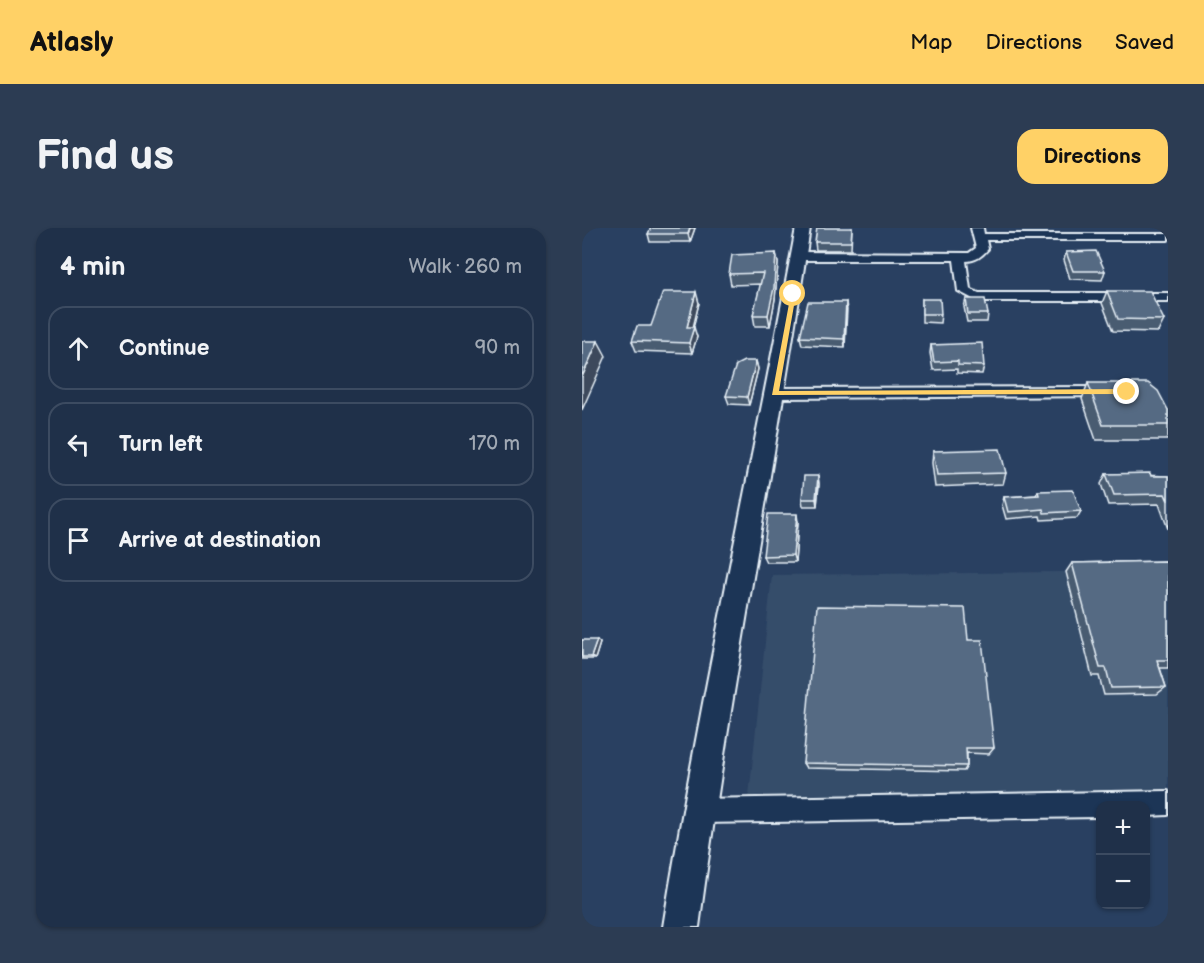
<!DOCTYPE html>
<meta charset="utf-8">
<style>
:root{--surface:#1f3049;--page:#2c3c53;--text:#f1f3f6;--muted:#a1a9b4;--line:#3c4b61;--accent:#ffd166}
body{margin:0;font-family:"Balsamiq Sans",sans-serif;background:var(--page);color:var(--text)}
.controls{position:absolute;right:18px;bottom:18px;display:grid;overflow:hidden;border-radius:12px;box-shadow:0 2px 4px #0004}
.controls button{width:54px;height:54px;display:grid;place-items:center;padding:0;border:0;border-bottom:2px solid var(--line);background:var(--surface);color:var(--text);font:30px sans-serif}
.stop{position:absolute;width:18px;height:18px;margin:-14px;border:4px solid #ffd166;border-radius:50%;background:#fff}
.stop.end{background:#ffd166;border-color:#fff;box-shadow:0 2px 6px #0008}
.list{margin:0;padding:0;list-style:none}
h2{display:flex;justify-content:space-between;align-items:center;height:78px;margin:0;padding:0 24px;font-size:26px}
h2 small{font-size:20px;font-weight:400;color:var(--muted)}
.list li{display:grid;grid-template-columns:39px 1fr auto;gap:18px;align-items:center;box-sizing:border-box;height:84px;margin:0 12px 12px;padding:0 12px;border:2px solid var(--line);border-radius:18px}
.list b{display:block;font-size:22px;white-space:nowrap}
.list em{font-size:20px;font-style:normal;color:var(--muted)}
.icon{flex:none;width:33px;height:33px;fill:none;stroke:currentColor;stroke-width:2;stroke-linecap:round;stroke-linejoin:round}
.map{position:relative;flex:none;width:586px;height:699px;overflow:hidden;border-radius:18px}
header{display:flex;align-items:center;gap:36px;box-sizing:border-box;height:84px;padding:0 30px;background:var(--accent);color:#111}
header strong{font-size:28px}
nav{display:flex;gap:33px;margin-inline-start:auto;font-size:21px}
.intro{display:flex;align-items:center;justify-content:space-between;box-sizing:border-box;height:144px;padding:0 36px}
h1{margin:0;font-size:42px}
.button{padding:15px 27px;border-radius:18px;background:var(--accent);color:#111;font-size:21px;font-weight:700}
main{display:flex;gap:36px;padding:0 36px}
aside{flex:1;background:var(--surface);border-radius:18px;box-shadow:0 2px 4px #0004}
.map>svg:first-child{display:block}
</style>
<header>
<strong>Atlasly</strong>
<nav><a>Map</a><a>Directions</a><a>Saved</a></nav>
</header>
<div class="intro"><h1>Find us</h1><a class="button">Directions</a></div>
<main>
<aside>
<h2>4 min<small>Walk · 260 m</small></h2>
<ul class="list">
<li><svg class="icon" aria-label="ahead" viewBox="0 0 24 24"><path d="M12 20V5M6 11l6-6 6 6"/></svg><div><b>Continue</b></div><em>90 m</em></li>
<li><svg class="icon" aria-label="left" viewBox="0 0 24 24"><path d="M17 20v-9H6M10 6l-5 5 5 5"/></svg><div><b>Turn left</b></div><em>170 m</em></li>
<li><svg class="icon" aria-label="arrive" viewBox="0 0 24 24"><path d="M6 21V4h12l-3 4 3 4H6"/></svg><div><b>Arrive at destination</b></div></li>
</ul>
</aside>
<div class="map">
<svg width="586" height="699" viewBox="0 0 586 699">
<rect width="100%" height="100%" fill="#294061"/>
<filter id="ink" filterUnits="userSpaceOnUse"><feTurbulence type="fractalNoise" baseFrequency=".0167" numOctaves="2"/><feDisplacementMap in="SourceGraphic" scale="12" xChannelSelector="R" yChannelSelector="G"/><feConvolveMatrix kernelMatrix="1 2 1 2 8 2 1 2 1" color-interpolation-filters="sRGB"/></filter>
<g filter="url(#ink)">
<!-- built -->
<path fill="#364d6b" d="M586 343V564L167 568 190 347Z"/>
<g fill="none" stroke-linecap="round" stroke-linejoin="round">
<defs>
<path id="minor" d="M389 0H401L402 6H586V12H404L406 21C400 28 394 33 384 33L388 61 397 65H586V73H395L376 63 372 32H216L210 28 216 24 387 25 394 20Z
M529 159 537 164 534 168 193 170 185 165 193 160Z
M586 563V587L564 588V578H518V589L116 595 107 592 104 583 107 574 116 571Z"/>
<path id="major" d="M214 0H228C193 233 148 465 117 699H81C119 465 171 233 214 0Z"/>
</defs>
<!-- minor casing -->
<use href="#minor" stroke="#e8f1f8" stroke-width="4"/>
<!-- major casing -->
<use href="#major" stroke="#e8f1f8" stroke-width="4"/>
<!-- minor -->
<use href="#minor" fill="#1d3557" fill-rule="evenodd"/>
<!-- major -->
<use href="#major" fill="#1d3557" fill-rule="evenodd"/>
</g>
<!-- wall -->
<path fill="#495b71" stroke="#e8f1f8" stroke-width="1.5" d="M69 0H113L108 14H68L66 6Z
M270 0 269 22H234L233 14Z
M484 24 523 43 520 52 488 51 482 32Z
M194 25 196 35 193 71 188 98H173L171 87 179 56 149 57 147 46Z
M525 63 582 92 576 104 531 103 520 75Z
M340 71 359 86 358 95 340 94Z
M384 71 406 86 405 94H385L382 79Z
M264 74 263 119 220 117 218 109Z
M117 75 111 99 115 109 110 125 54 123 50 113 69 98Z
M349 117 402 138 400 146 375 145V141L351 142 348 125Z
M174 133 176 141 167 177 147 176 144 168Z
M506 155 586 182V209L585 212H514L500 171Z
M351 223 424 245 421 256 353 259 350 235Z
M524 246 586 248V301L577 276 526 277 519 256Z
M236 248 237 256 235 278H221L220 271Z
M456 263 499 283 495 290 459 292 458 288 424 291 420 277 422 269 454 267Z
M216 294 213 334H184L181 328Z
M586 333V440H578L584 459 575 466 522 467 517 448H510L484 344 490 335Z
M0 412 18 415 13 431H0Z
M386 412 412 520 407 526 385 525V538L382 543 224 540 221 535Z"/>
<!-- shaded-wall -->
<path fill="#3c4a5c" stroke="#e8f1f8" stroke-width="1.5" d="M108 0H113L108 14 106 6Z
M194 25 196 35 193 71 188 98 186 87Z
M114 64 117 75 109 108 112 99 115 109 110 125 107 115 105 99Z
M264 74 265 82 263 119 262 111Z
M16 113 24 128 0 182V149Z
M174 133 176 141 167 177 165 169Z
M236 248 237 256 235 278 234 271Z
M215 286 216 294 213 334 211 327Z
M15 412 18 415 13 431 9 429Z"/>
<!-- building -->
<path fill="#556a83" stroke="#e8f1f8" stroke-width="1.5" d="M69 0H108L106 6H66Z
M235 0H270L269 14H233Z
M514 23 523 43H491L484 24Z
M194 25 192 60 186 87H171L181 45 147 46 150 27Z
M525 63H568L582 92 536 91Z
M81 64H114L105 99H112L107 115 50 113 55 98H69Z
M340 71H358L359 86H340Z
M384 71H403L406 86H386Z
M226 74H264L262 111 218 109Z
M0 113H16L0 149Z
M400 115 402 138 376 137V133L352 134 349 117Z
M162 133H174L165 169 144 168 154 137Z
M506 155H566L576 163 586 182V197H521Z
M418 221 424 245 355 247 351 223Z
M568 245 569 248H586V273L583 266 532 267 524 246Z
M222 248H236L234 271H220Z
M491 262 499 283 462 285 461 281 426 284 422 269 457 267 456 263Z
M186 286H215L211 327 181 328Z
M586 333V432H575L584 459 529 460 524 440H518L490 335Z
M235 378 383 380 386 412H400L412 520H384L385 538 221 535Z
M0 412H15L9 429H0Z"/>
</g>
<!-- route -->
<path fill="#ffd166" d="M209 65 214 66 197 163 545 161 549 164 545 166 190 167Z"/>
</svg>
<div class="controls">
<button>+</button>
<button>−</button>
</div>
<div class="stop" style="left:211px;top:66px"></div>
<div class="stop end" style="left:545px;top:164px"></div>
</div>
</main>
